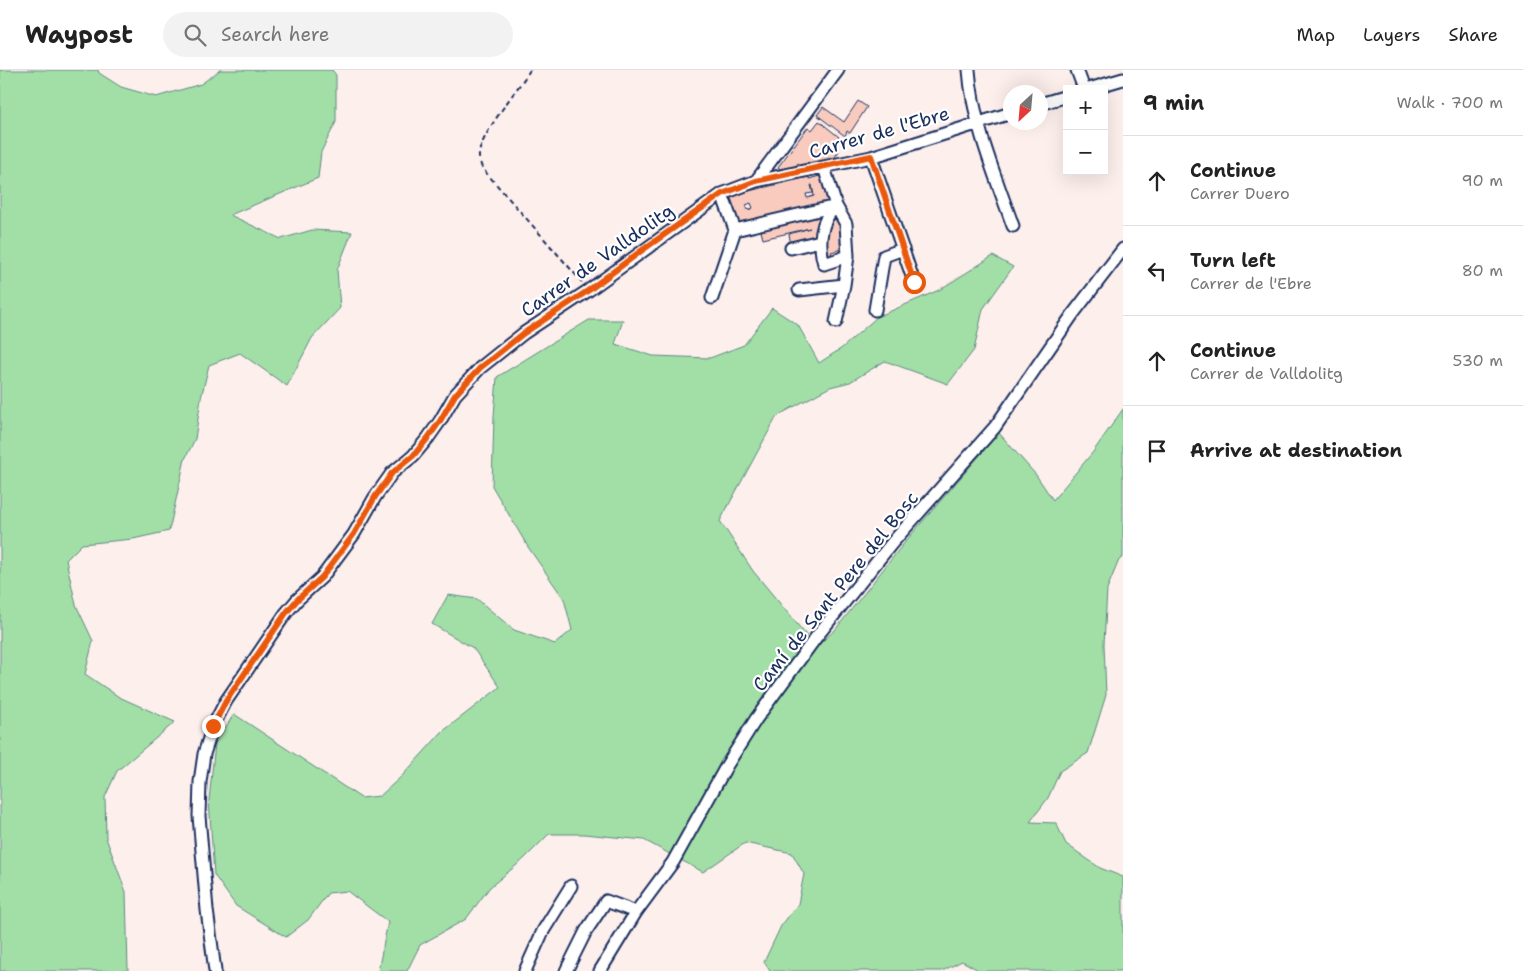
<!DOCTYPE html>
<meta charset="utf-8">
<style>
:root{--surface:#fff;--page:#f2f2f2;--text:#222;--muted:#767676;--line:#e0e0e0}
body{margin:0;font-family:"Shantell Sans",sans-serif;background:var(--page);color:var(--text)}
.controls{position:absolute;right:15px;top:15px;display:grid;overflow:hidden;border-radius:0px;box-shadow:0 5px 20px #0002}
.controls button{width:45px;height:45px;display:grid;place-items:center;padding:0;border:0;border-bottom:1px solid var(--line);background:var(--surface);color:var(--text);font:25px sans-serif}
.compass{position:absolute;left:1003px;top:15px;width:45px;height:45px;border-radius:50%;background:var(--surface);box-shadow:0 5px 20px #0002;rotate:206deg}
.stop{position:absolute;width:15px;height:15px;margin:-11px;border:4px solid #ea580c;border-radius:50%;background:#fff}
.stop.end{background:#ea580c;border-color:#fff;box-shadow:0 1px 5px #0008}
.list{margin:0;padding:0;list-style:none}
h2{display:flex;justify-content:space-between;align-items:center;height:65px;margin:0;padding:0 20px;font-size:21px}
h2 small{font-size:16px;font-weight:400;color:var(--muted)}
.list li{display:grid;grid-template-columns:32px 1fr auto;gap:15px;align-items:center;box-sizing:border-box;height:90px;padding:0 20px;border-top:1px solid var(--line)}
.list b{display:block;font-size:19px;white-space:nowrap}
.list p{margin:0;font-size:16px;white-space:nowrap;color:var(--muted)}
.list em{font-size:16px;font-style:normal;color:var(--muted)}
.icon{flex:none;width:28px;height:28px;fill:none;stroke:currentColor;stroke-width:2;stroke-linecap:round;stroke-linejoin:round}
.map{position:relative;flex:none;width:1123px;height:901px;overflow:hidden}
header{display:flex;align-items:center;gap:30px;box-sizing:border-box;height:70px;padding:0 25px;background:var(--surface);border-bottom:1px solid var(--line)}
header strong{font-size:24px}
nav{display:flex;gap:28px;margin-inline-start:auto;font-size:18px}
.search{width:350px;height:45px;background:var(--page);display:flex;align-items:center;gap:12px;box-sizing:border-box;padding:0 18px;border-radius:28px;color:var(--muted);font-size:19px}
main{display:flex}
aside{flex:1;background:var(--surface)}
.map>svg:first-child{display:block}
</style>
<header>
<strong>Waypost</strong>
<div class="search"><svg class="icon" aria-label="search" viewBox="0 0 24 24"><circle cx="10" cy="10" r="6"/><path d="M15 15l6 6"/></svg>Search here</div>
<nav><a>Map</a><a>Layers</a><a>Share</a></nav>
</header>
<main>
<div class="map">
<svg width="1123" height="901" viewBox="0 0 1123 901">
<rect width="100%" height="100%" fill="#fdefec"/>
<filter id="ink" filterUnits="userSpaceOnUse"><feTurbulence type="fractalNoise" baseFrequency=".02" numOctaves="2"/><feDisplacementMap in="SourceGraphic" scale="10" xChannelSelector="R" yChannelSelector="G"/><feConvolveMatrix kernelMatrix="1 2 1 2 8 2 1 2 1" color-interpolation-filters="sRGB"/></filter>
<g filter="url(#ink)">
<!-- green -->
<path fill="#a2dfa6" stroke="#5e8782" d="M0 0H98L99 3 121 17 156 27 201 14 220 0H332L336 5V52L321 82 318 108 230 145 281 169 312 160 352 162 337 200 340 238 312 268 287 316 240 283 209 295 201 328 195 369 185 389 169 461 133 469 82 474 66 490 76 535 93 571 85 604 119 627 175 652 117 701 105 727 106 768 126 822 128 901H0Z
M993 186 1013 197 983 239 974 280 948 314 885 291 850 312 830 317 777 346 720 451 753 501 816 577 835 560 905 472 999 363 1036 405 1053 430 1093 382 1123 339V487L1119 490 1107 519 1104 574 1106 625 1088 683 1060 701 1048 728 1030 752 1056 753 1066 774 1100 798 1123 807V901H980L962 891 942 901H770L764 892 781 856 798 834 804 804 792 783 745 773 703 802 644 770 585 764H549L524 789 490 817 466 849 420 875 407 901H378L388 852 347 821 328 823 308 850 286 867 236 836 214 805 209 730 215 674 234 644 361 728 380 726 403 705 442 662 500 617 473 578 432 554 448 525 477 529 514 560 555 574 572 560 564 529 528 477 492 416 494 346 497 307 589 250H623L615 274 653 286 710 288 744 275 772 238 798 255 819 293 842 278 877 247 939 220Z"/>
<!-- building -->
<path fill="#f9cbbe" stroke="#1b2f5e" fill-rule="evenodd" d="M858 31 867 37 850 63 847 61 845 66 817 45 823 37 844 52Z
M819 51 839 67 833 74 834 77 839 81 833 90 812 95 808 92 804 97 798 93 793 100 783 102 778 97 808 57 812 60Z
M823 105 831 134 740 154 730 129 731 127 740 123 809 107V109ZM811 115H812L814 126 807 128 806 124 813 123ZM751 133 753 138 748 140 746 135Z
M822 144 823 153 820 167 791 175 789 164 810 158 763 169 760 157Z
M834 144 838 146 842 156 843 171 840 172 842 179 831 182 833 188 826 190 825 170Z"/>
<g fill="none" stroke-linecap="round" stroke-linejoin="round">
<defs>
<path id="minor" d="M969 0C973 54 995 105 1013 156
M1077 0 1084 19
M1089 19 1123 9
M1040 34 1067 26
M871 87 914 212
M824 97 836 136 846 154 848 186 844 215 836 252
M756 111 871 87 1011 43
M836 136C820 150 818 174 824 194L848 186
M735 160 836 136
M791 178 820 171
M799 220 844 215
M712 228 735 160 722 124
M875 240 884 186 903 179
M215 901 207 840 199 746 200 712 204 684 213 656 226 631 286 543 297 530 322 507 354 464 375 427 392 403 413 386 428 368 440 351 455 325 480 298 524 263 589 220 722 124 756 111 838 0
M525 901 543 861 571 816
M566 901 586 861 606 831 636 842
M600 901 636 842 673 792 727 695 756 649 772 627 817 566 892 473 995 357 1073 244 1123 179"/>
</defs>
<!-- minor casing -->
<use href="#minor" stroke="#1b2f5e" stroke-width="15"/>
<!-- path -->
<path stroke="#1b2f5e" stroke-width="2" stroke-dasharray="5 4" stroke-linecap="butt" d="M530 0C519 18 477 68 479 87 479 90 481 95 482 98L582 212"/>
<!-- minor -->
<use href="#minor" stroke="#fff" stroke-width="11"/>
</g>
</g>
<g fill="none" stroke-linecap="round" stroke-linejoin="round" filter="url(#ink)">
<!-- route -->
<path stroke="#ea580c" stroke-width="6" d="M213 656 226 631 286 543 297 530 322 507 354 464 375 427 392 403 413 386 428 368 440 351 455 325 480 298 524 263 589 220 641 181 722 124 756 111 871 86 914 212"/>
</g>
<g text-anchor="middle" stroke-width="4.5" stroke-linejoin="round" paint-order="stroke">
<!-- street labels -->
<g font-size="19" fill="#1b2f5e" stroke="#fff">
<text transform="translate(879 62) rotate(-16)" y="7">Carrer de l'Ebre</text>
<text transform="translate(597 190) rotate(-35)" y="7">Carrer de Valldolitg</text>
<text transform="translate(835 521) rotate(-51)" y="7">Camí de Sant Pere del Bosc</text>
</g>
</g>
</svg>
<div class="controls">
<button>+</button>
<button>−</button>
</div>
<svg class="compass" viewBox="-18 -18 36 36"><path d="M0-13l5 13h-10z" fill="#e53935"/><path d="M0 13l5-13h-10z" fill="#767676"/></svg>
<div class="stop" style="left:914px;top:212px"></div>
<div class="stop end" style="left:213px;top:656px"></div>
</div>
<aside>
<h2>9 min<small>Walk · 700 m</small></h2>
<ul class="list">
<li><svg class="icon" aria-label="ahead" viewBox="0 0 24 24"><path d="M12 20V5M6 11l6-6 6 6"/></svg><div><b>Continue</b><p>Carrer Duero</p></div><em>90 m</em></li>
<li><svg class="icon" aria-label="left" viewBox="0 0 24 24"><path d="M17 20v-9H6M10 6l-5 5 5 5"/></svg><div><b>Turn left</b><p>Carrer de l'Ebre</p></div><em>80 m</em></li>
<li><svg class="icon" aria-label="ahead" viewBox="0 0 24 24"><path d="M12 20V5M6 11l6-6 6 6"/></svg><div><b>Continue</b><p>Carrer de Valldolitg</p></div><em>530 m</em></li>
<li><svg class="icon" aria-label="arrive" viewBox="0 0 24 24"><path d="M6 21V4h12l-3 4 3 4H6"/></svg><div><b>Arrive at destination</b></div></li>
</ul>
</aside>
</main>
